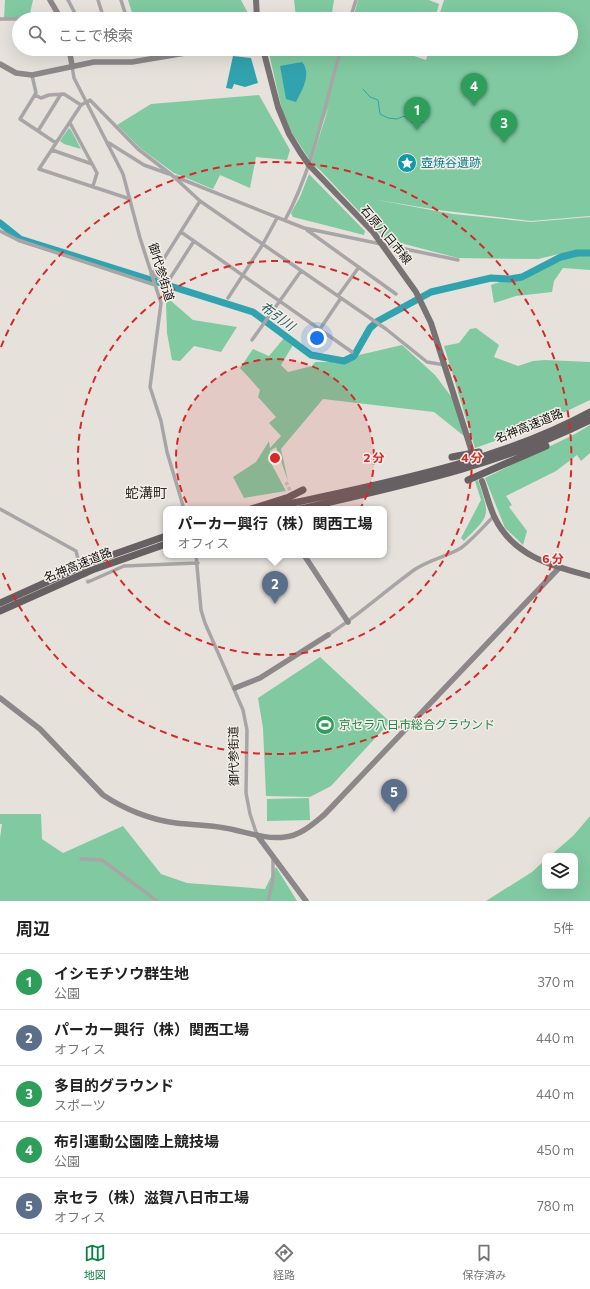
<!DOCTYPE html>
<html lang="ja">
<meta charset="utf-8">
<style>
:root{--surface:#fff;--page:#f2f2f2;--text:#222;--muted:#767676;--line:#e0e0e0;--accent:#0b8043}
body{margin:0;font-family:Commissioner,"Noto Sans JP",sans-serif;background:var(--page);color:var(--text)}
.controls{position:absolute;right:12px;bottom:12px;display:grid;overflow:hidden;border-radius:8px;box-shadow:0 4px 16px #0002}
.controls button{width:36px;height:36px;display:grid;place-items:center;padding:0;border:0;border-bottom:1px solid var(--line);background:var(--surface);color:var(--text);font:20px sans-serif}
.you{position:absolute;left:317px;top:338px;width:14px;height:14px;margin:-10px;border:3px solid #fff;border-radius:50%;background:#1a73e8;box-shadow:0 0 0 6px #1a73e833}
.badge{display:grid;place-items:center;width:26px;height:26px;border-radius:50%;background:var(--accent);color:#fff;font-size:13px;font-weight:700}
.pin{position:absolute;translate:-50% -33px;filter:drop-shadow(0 1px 2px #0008)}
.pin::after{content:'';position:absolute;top:21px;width:14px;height:12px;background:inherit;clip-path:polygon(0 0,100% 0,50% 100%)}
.popup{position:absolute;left:163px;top:506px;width:224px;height:52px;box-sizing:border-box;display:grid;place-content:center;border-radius:8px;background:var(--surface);filter:drop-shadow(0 1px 3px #0005);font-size:13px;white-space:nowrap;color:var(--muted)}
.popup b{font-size:15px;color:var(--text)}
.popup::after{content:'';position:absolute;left:50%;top:100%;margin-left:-8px;border:8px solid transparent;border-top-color:var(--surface)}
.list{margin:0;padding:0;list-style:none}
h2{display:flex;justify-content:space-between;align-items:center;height:52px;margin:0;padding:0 16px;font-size:17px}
h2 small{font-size:13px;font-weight:400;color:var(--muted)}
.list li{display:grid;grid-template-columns:26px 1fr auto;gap:12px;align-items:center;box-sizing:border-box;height:56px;padding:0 16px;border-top:1px solid var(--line)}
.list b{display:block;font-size:15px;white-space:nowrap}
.list p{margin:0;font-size:13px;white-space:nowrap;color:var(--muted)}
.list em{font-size:13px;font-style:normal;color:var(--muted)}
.icon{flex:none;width:22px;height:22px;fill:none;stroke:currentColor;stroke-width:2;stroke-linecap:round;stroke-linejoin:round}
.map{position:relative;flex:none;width:590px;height:901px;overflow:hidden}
.search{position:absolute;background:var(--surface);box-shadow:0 4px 16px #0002;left:12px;right:12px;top:12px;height:44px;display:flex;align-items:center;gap:10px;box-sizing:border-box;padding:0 14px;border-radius:22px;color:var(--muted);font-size:15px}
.sheet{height:332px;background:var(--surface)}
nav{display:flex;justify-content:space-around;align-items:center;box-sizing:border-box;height:56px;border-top:1px solid var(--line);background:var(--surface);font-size:11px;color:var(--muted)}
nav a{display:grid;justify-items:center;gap:2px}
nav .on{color:var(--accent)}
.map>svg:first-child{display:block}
</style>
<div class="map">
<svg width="590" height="901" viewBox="0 0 590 901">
<rect width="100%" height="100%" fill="#e6e1db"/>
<!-- green -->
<path fill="#80c9a1" d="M5 0H33L29 18 4 19Z
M128 0H241L251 19H134Z
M294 0H334L331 19H307L296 17Z
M358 0H429L439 4 435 19H353Z
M444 0H590V216L531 221 438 210 372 199 453 214 531 222 590 217V270L563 268 554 281 552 292 516 296 494 303 491 285 517 276 559 254 538 259 458 258 385 239 320 170 311 163 329 106 309 159 292 133 282 110 268 49H393L426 60 429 49H571V19H438Z
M259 95 290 150 287 160 256 157 250 188 220 175 213 189 174 173 140 148 117 125 151 104Z
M69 128 71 130 81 149 64 144 60 141Z
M309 174 365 231 364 235 293 217 291 213 300 197Z
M171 301 193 320 237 327 221 352 194 346 180 361 172 360 167 333 166 302Z
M476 328 499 345 494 357 518 366 533 361 545 360 590 362V400L529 429 475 448 444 346 459 343 470 329Z
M284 338 293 345 281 365 288 372 312 366 315 362H349L359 355 402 345 435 375 453 399 464 436 434 412 323 399 281 449 288 481 276 447 270 451 271 463 286 491 244 498 233 477 256 462 269 441 270 448 281 436 269 423 276 417 258 397 260 390 240 368 253 349 269 356Z
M590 425V453L581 461 577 455 556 471 506 496 512 505 509 507 527 531 523 545 505 528 485 478 575 434Z
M478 480C490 517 491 514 464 541L461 538 481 500 475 481Z
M320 657 390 722 331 786 310 797 266 796 263 728 258 698Z
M309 798 310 820 267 821V799Z
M0 814H41L42 839 63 853 123 826 161 874 187 883 265 889 276 867 297 901H0V838L2 824H0Z
M590 816V901H486L532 872 545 860V886H575V856H550L574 835Z"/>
<!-- water -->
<path fill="#31a3af" d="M233 56 251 58 258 83 245 87 234 84 232 89 226 88Z
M302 62C312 74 302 90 296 102L286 99 280 66Z"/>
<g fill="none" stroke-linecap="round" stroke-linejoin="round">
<!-- stream -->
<path stroke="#31a3af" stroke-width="1" d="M363 89 370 97 378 100 380 114 388 118 397 119 404 116 413 123 424 122"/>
<!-- river -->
<path stroke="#31a3af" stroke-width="7" d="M0 223 20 239 253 312 311 355 344 361 354 356 370 328 378 321 431 292 491 278 510 279 522 277 561 257 577 253H590"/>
<!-- street-tunnel -->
<path stroke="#c7c2bd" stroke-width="3.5" stroke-dasharray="3.5 2" stroke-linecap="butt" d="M286 482 299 509
M78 559 88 582"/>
<!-- street -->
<path stroke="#a8a5a6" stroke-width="3.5" d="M68 0 78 19
M98 0 104 19
M121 0 127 19
M0 19H34
M350 19 356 0
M72 66 74 78 123 174 140 238 161 303 150 387 161 421 167 452 184 509
M32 75 36 93 20 119 56 143
M35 95 41 98 49 95 64 94 81 105
M70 123 97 173 93 186
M38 131 61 94
M109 143 144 165 169 174
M52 150 92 164
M176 177 304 228 458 260
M130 199 39 169 81 105 90 100 138 149 173 176 200 201 386 329 427 362 445 365
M285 220C314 167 324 106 341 49
M307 230 396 294
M0 231 18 240 155 285
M181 232 352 352
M194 241 169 280 151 274 158 268 200 201
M338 296 359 267
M228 298 263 244 277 218
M320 329 341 298
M252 340 301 271
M0 509 76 551 78 559
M196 555 201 610 205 623 243 710 247 730 246 793 250 814 257 835
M88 582 124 566 198 563
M328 635C359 615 385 591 414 570 428 560 446 557 461 548 473 539 483 527 494 516
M81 859 102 860 157 901
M268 901 273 880V858"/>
<!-- secondary -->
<path stroke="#8c8788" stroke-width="5.5" d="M50 0 61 19
M69 49 72 65
M0 64 16 73 32 75 94 62H132L209 49
M304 555 348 622
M235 688 260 678 328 635
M0 698 40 729 103 795C124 809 151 820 176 823 192 825 209 825 225 828 244 831 265 840 285 837 300 836 313 824 324 815L559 568
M257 835 306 901"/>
<!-- primary -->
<path stroke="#787273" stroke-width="6" d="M256 0 257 19
M263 49 278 107 289 134 300 152 309 165 373 232 416 292 431 323 471 449
M482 481C486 492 489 505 494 516 512 556 552 566 590 576"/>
<!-- highway -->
<path stroke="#676062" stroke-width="7" d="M452 457 479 452
M468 480 546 446
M251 509 289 497 303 490
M266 509C373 485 492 465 590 412
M300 509C399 486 498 466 590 420
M0 603 89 563 166 536
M0 611 92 570 166 544"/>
</g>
<!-- distance rings -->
<circle cx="275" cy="458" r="99" fill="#d62828" fill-opacity=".12"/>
<g fill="none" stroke="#d62828" stroke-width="2" stroke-dasharray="7 5">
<circle cx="275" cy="458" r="99"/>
<circle cx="275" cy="458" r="197"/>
<path d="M1 347A296 296 0 1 1 1 569"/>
</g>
<!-- icons -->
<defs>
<symbol id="sight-disc" viewBox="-11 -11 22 22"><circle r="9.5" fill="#0f9aa8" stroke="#f3eee8"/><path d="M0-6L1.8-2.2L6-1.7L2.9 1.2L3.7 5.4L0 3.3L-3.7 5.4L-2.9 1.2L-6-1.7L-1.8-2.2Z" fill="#fff"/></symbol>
<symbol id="stadium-disc" viewBox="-11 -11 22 22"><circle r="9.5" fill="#2e9e5b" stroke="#f3eee8"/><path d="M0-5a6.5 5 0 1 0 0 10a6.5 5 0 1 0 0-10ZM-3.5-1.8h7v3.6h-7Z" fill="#fff"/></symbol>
</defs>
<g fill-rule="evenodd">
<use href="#sight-disc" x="396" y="152" width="22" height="22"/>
<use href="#stadium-disc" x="314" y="714" width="22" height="22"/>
</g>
<g text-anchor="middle" stroke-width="3" stroke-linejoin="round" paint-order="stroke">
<!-- culture labels -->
<g font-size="12" fill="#0d838f" stroke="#f3eee8" text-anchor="start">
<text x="421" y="167">壺焼谷遺跡</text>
</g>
<!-- street labels -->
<g font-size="12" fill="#171513" stroke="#f3eee8">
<text transform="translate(386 235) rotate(50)" y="4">石原八日市線</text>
<text transform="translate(161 272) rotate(73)" y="4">御代参街道</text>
<text transform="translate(529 426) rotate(-22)" y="4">名神高速道路</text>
<text transform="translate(78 565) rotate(-22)" y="4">名神高速道路</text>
<text transform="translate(234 756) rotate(-91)" y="4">御代参街道</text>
</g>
<!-- leisure labels -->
<g font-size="12" fill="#27864d" stroke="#f3eee8" text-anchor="start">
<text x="339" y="729">京セラ八日市総合グラウンド</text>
</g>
<!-- water labels -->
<g font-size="13" font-style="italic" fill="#1d5a60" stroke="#f3eee8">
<text transform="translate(278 316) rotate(36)" y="5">布引川</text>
</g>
<!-- quarter labels -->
<g font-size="14" fill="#302c27" stroke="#f3eee8">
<text x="146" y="498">蛇溝町</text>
</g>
</g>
<circle cx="275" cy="458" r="6" fill="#d62828" stroke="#f3eee8" stroke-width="2"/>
<g font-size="12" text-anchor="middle" font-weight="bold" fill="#d62828" stroke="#f3eee8" stroke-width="3" stroke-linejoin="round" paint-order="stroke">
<text x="374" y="462">2 分</text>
<text x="472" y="462">4 分</text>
<text x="553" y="563">6 分</text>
</g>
</svg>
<div class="controls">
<button><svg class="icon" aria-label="layers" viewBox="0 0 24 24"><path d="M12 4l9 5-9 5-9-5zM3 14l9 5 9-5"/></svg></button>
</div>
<div class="you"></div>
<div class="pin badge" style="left:417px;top:130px;background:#2e9e5b">1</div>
<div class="pin badge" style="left:275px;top:604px;background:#5c6f8a">2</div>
<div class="popup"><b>パーカー興行（株）関西工場</b>オフィス</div>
<div class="pin badge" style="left:504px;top:143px;background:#2e9e5b">3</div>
<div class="pin badge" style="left:474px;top:106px;background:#2e9e5b">4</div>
<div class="pin badge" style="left:394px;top:812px;background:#5c6f8a">5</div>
<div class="search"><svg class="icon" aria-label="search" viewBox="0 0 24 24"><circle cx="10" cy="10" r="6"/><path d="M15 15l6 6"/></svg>ここで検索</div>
</div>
<section class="sheet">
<h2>周辺<small>5件</small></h2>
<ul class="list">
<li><span class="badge" style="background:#2e9e5b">1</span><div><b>イシモチソウ群生地</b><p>公園</p></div><em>370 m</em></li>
<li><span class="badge" style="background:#5c6f8a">2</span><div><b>パーカー興行（株）関西工場</b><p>オフィス</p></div><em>440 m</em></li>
<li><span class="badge" style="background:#2e9e5b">3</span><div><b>多目的グラウンド</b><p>スポーツ</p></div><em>440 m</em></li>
<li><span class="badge" style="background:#2e9e5b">4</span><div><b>布引運動公園陸上競技場</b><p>公園</p></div><em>450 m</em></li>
<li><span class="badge" style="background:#5c6f8a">5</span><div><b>京セラ（株）滋賀八日市工場</b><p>オフィス</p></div><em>780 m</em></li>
</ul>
</section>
<nav>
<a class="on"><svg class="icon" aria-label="map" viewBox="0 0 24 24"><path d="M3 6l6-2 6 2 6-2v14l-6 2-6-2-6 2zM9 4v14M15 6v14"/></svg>地図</a>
<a><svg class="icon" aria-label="directions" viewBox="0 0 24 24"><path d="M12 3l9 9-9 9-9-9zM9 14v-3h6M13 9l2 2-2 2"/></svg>経路</a>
<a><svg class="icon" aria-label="saved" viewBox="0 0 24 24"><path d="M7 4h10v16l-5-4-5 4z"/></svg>保存済み</a>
</nav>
